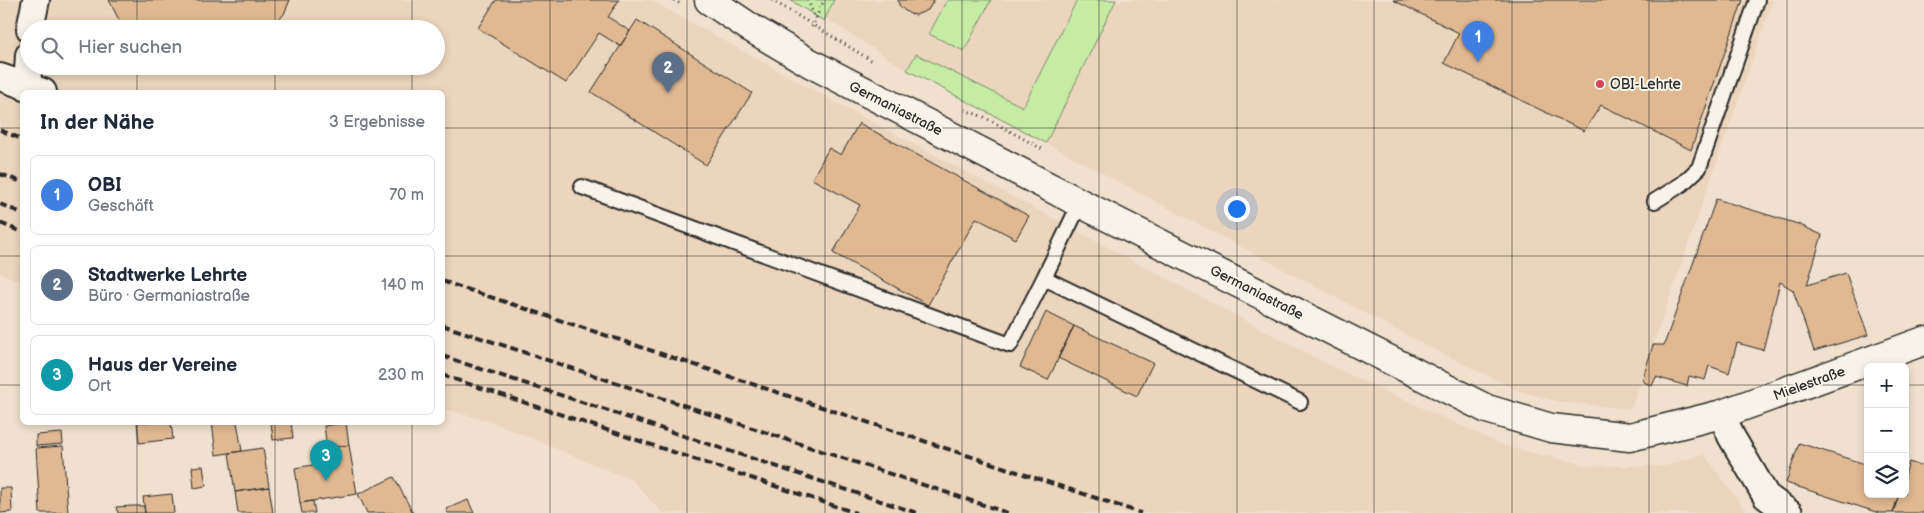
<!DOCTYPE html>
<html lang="de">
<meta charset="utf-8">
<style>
:root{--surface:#fff;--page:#f6f6f7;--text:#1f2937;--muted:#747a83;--line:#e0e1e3;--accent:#7c3aed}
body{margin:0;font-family:"Balsamiq Sans",sans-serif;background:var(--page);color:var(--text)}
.controls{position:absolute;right:15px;bottom:15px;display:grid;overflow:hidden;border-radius:8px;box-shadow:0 2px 8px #0003}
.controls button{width:45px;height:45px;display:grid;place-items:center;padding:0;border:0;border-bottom:1px solid var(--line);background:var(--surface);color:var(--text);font:25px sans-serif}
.you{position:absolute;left:1236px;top:208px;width:18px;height:18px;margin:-12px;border:4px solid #fff;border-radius:50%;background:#1a73e8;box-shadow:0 0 0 8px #1a73e833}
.badge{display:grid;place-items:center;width:32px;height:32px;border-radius:50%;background:var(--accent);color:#fff;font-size:16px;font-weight:700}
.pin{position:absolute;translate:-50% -41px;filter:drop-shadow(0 1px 2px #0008)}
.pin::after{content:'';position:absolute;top:26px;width:18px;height:15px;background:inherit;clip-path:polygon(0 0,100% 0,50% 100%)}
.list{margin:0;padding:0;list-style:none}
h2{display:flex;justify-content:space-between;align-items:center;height:65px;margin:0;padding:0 20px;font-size:21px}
h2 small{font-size:16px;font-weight:400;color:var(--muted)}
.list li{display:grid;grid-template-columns:32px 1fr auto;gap:15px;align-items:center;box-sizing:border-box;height:80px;margin:0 10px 10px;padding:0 10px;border:1px solid var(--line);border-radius:8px}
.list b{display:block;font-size:19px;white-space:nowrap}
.list p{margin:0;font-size:16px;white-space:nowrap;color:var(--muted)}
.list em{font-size:16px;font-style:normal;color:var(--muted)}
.icon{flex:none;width:28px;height:28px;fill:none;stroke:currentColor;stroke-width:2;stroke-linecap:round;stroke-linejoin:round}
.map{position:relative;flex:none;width:1924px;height:513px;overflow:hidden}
.search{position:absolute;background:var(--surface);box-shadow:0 2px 8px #0003;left:20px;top:20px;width:425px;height:55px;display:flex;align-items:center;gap:12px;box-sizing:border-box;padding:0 18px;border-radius:28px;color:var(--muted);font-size:19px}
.panel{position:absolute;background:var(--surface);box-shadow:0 2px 8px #0003;left:20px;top:90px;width:425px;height:335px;border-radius:8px}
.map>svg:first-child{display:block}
</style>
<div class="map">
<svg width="1924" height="513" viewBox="0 0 1924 513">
<rect width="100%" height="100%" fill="#f0e1ce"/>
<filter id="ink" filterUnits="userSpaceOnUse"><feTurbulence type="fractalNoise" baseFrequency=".02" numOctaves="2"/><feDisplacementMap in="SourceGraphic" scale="10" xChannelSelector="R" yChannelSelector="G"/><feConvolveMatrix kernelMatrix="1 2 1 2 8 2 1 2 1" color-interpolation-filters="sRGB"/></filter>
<g filter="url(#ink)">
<!-- built -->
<path fill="#ebd5bc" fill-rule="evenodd" d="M0 0H650L848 109 1331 366 1507 447 1590 466H1664L1704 454 1747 513H662L632 480 490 421 443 409 442 92H22V282L0 273ZM29 29H436V66H29Z
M834 0H947L929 34 964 51 991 0H1077L1023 107 916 54 907 70 825 18Z
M1116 0H1773L1631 409 1560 402 1519 391 1429 347 1046 143Z"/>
<!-- green -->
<path fill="#c5eba5" stroke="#788b68" d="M790 0H834L824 21Z
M947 0H991L964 51 929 34Z
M1077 0H1116L1046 143 907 70 916 54 1023 107Z"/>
<!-- building -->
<path fill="#e0b891" stroke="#2b2b2b" d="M109 0H290L284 14 271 29H129L119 20Z
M496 0H619L608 17 630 31 620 46 599 33 566 83 478 28Z
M898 0H934L928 10 916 15 910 14 904 10 899 5Z
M1393 0H1743L1691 150 1601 105 1584 131 1444 63 1459 33Z
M637 20 752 93 706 165 591 92Z
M859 123 1029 216 1016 239 976 218 928 305 833 253 860 205 812 179 829 148 841 155Z
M1716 199 1798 224 1822 235 1807 285 1846 273 1868 335 1814 351 1793 290 1780 282 1763 350 1737 343 1729 373 1709 366 1705 380 1689 376 1687 386 1656 377 1652 386 1642 381 1653 345H1664Z
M1046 312 1074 326 1048 380 1020 367Z
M1074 326 1153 363 1137 396 1058 358Z
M137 422H171L173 439 139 443Z
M212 422H237L242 451 216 455Z
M271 422H291L293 438 273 440Z
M346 423 349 445 327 448 324 426Z
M62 433 63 444 36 446V435Z
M1799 443 1868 465V494H1899L1893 513H1879L1786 483Z
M349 445 357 494 300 503 295 468 330 462 327 448Z
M63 446 68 513H40L36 448Z
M263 448 269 487 235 492 229 453Z
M1909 462 1924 467V513H1893L1899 494H1905V475Z
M203 466 206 486 194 488 192 467Z
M394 477 413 513H367L358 494Z
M269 487 273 513H238L235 492Z
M0 488H11L12 512 0 513Z
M172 494 174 513H145L143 497Z
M468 500 474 513H448L446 509Z
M313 501 315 513H302L300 503Z
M132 506H144L145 513H118L116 507Z"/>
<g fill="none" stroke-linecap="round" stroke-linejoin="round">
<defs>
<path id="lane" d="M582 187 1010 345 1044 278
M1655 201 1682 184 1699 168 1757 0
M1080 203 1044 278 1300 402"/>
<path id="street" d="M30 29 36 0
M0 77 43 92
M27 88 29 55
M1722 414 1731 436 1766 496 1789 513"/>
<path id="secondary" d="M709 0 751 28 810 63 1080 203 1487 409 1551 428 1630 437 1722 414 1924 341"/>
</defs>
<!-- lane casing -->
<use href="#lane" stroke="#2b2b2b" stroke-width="18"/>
<!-- street casing -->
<use href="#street" stroke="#2b2b2b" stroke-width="30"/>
<!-- secondary casing -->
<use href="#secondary" stroke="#2b2b2b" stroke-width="31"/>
<!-- path -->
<path stroke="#2b2b2b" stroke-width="3" stroke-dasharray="1 4" stroke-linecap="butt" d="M674 0 682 5
M772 0 874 62
M808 0 815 19
M812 27 824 0
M965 110 984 117 1044 150"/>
<!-- lane -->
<use href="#lane" stroke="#f7f3e8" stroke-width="14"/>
<!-- street -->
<use href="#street" stroke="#f7f3e8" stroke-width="26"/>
<!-- secondary -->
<use href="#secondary" stroke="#f7f3e8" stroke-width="28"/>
<!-- rail -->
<path stroke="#2b2b2b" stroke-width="4" stroke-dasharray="8 4" stroke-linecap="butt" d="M0 130 22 139
M0 174 22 182
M0 204 22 213
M0 223 22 232
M442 281 1141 513
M442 325 1008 513
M442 356 917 513
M442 375 856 513"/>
</g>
</g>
<!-- grid -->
<path fill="none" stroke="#2b2b2b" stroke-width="1" stroke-opacity="0.55" d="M137 0V29M275 0V29M412 0V29M550 0V513M687 0V513M825 0V513M962 0V513M1099 0V513M1237 0V513M1374 0V513M1512 0V513M1649 0V513M1787 0V513M137 66V92M275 66V92M412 66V92M0 128H22M442 128H1924M0 256H22M442 256H1924M0 385H22M442 385H1868M1905 385H1924M137 422V513M275 422V513M412 422V513"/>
<!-- markers -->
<circle fill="#d1495b" stroke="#f7f3e8" stroke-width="2" cx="1600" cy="84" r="5"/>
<g text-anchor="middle" stroke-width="4" stroke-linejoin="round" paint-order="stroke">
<!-- poi labels -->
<g font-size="14" fill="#2b2b2b" stroke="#f7f3e8" text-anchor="start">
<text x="1610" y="89">OBI-Lehrte</text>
</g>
<!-- street labels -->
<g font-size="14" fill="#2b2b2b" stroke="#f7f3e8">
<text transform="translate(896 108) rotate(27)" y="5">Germaniastraße</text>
<text transform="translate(1257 292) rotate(27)" y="5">Germaniastraße</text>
<text transform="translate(1809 383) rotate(-20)" y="5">Mielestraße</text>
</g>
</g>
</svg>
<div class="controls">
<button>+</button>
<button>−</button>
<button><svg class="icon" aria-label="layers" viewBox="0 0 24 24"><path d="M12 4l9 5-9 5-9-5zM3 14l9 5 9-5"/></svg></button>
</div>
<div class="you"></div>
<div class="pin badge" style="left:1478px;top:62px;background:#3f7fe0">1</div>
<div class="pin badge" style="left:668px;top:93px;background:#5c6f8a">2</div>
<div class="pin badge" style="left:326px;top:481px;background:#0f9aa8">3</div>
<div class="search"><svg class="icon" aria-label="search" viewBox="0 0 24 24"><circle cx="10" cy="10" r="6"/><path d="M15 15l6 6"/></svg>Hier suchen</div>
<section class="panel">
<h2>In der Nähe<small>3 Ergebnisse</small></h2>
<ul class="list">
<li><span class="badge" style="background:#3f7fe0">1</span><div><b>OBI</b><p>Geschäft</p></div><em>70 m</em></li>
<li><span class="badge" style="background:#5c6f8a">2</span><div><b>Stadtwerke Lehrte</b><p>Büro · Germaniastraße</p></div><em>140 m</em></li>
<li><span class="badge" style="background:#0f9aa8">3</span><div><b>Haus der Vereine</b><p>Ort</p></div><em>230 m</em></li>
</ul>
</section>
</div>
